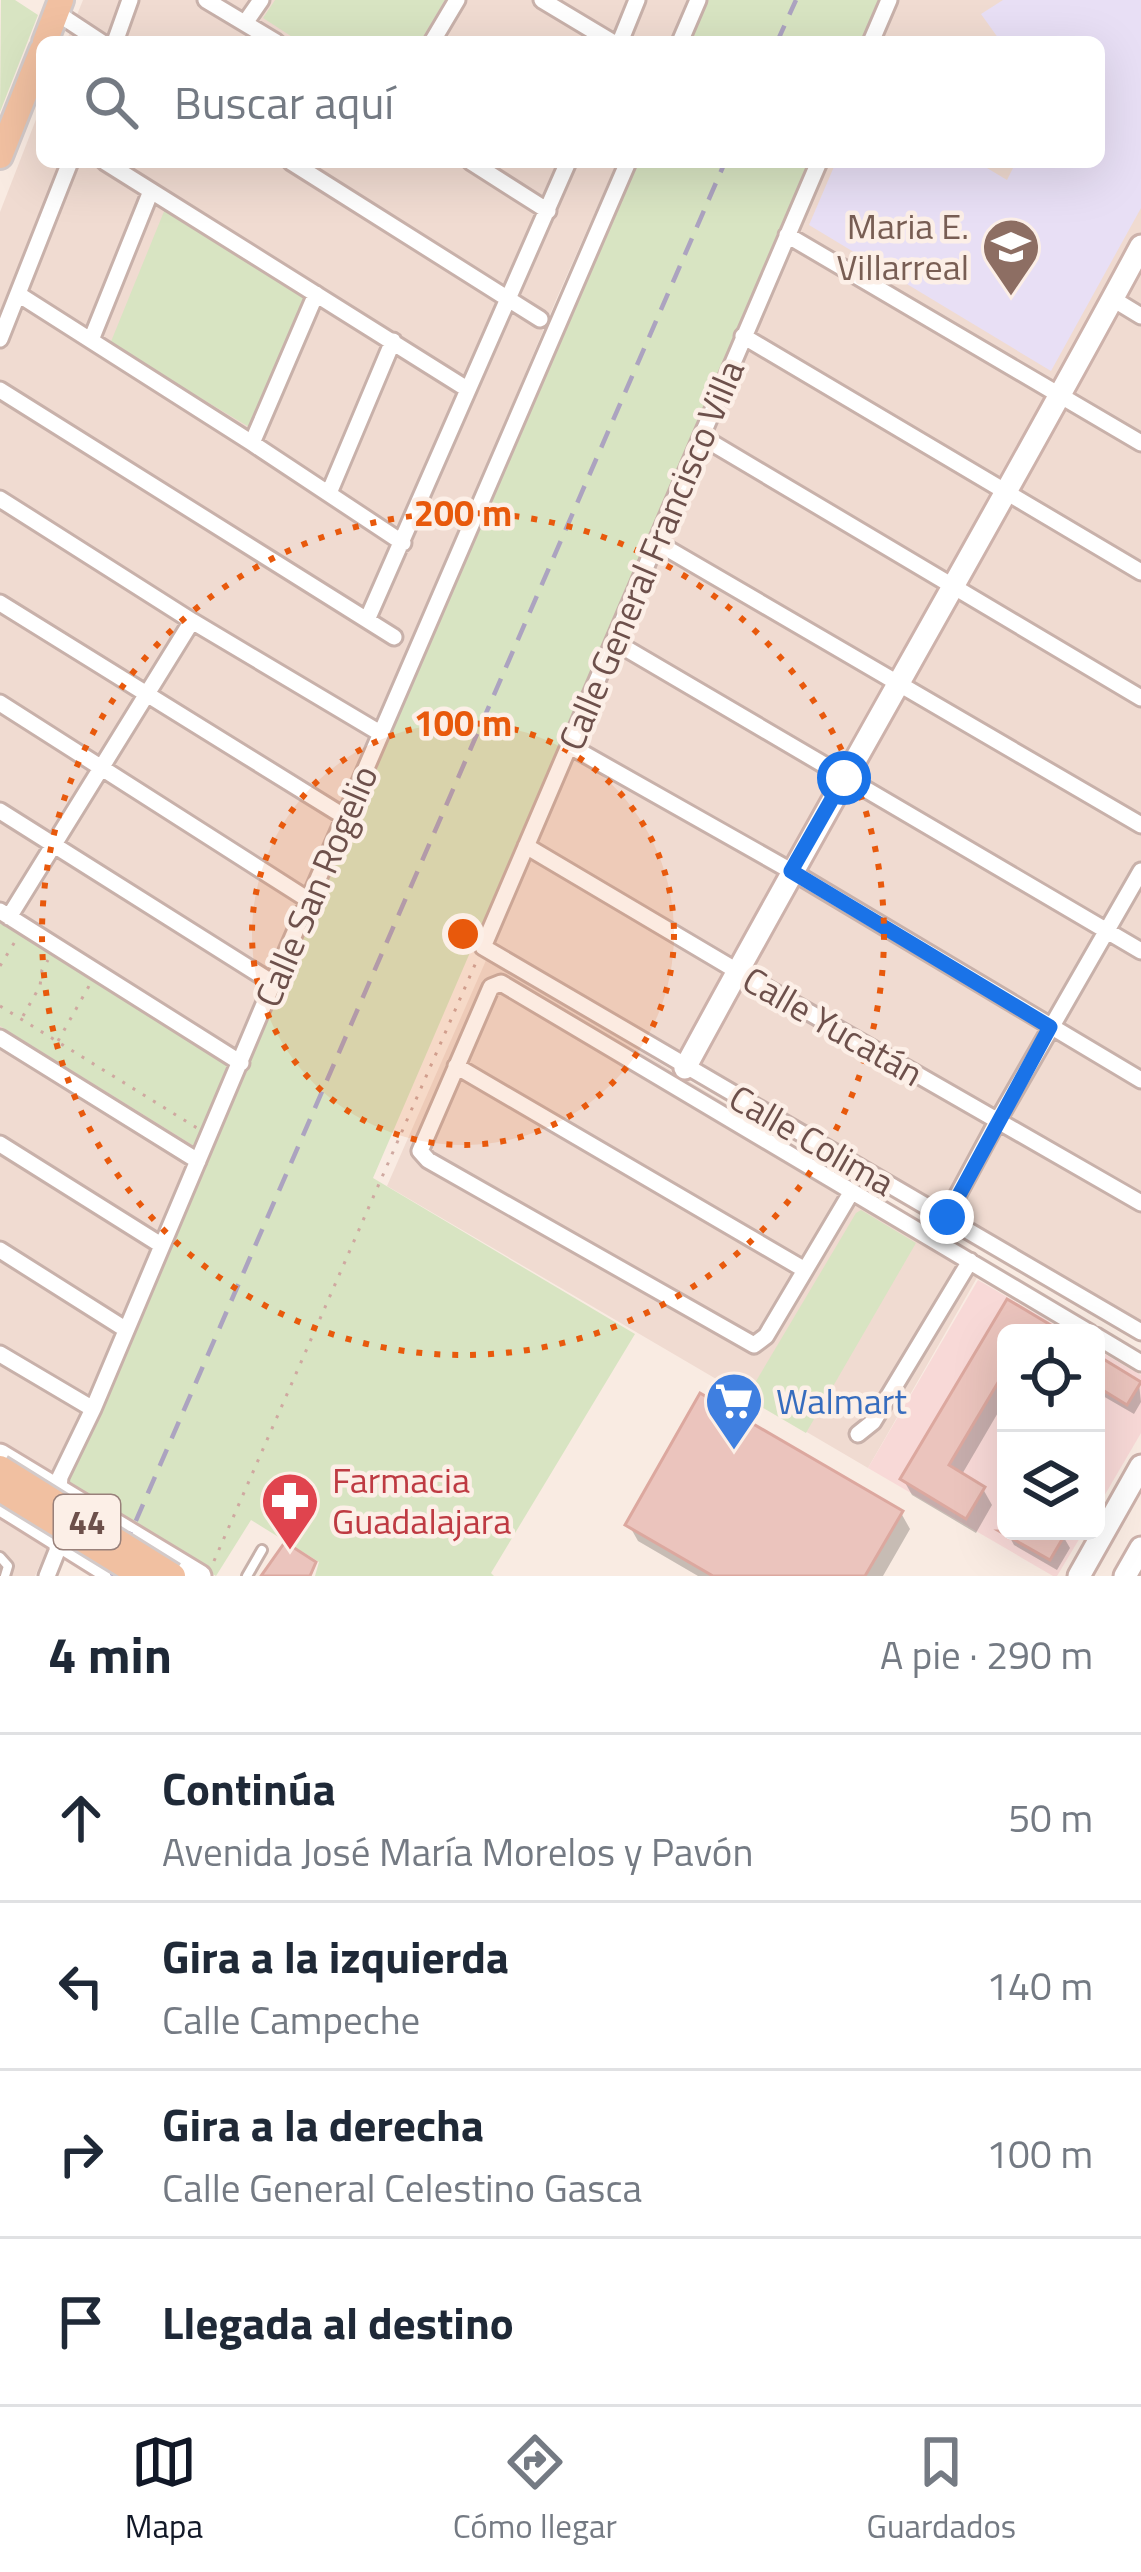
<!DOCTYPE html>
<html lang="es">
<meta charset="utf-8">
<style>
:root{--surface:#fff;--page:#f6f6f7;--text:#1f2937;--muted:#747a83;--line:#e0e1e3;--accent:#111827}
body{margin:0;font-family:"Titillium Web",sans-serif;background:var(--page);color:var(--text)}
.controls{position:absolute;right:36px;bottom:36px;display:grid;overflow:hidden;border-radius:18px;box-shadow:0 12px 48px #0002}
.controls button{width:108px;height:108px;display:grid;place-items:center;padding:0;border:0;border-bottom:3px solid var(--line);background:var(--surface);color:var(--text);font:60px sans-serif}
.stop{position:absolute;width:36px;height:36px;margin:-27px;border:9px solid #1a73e8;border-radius:50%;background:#fff}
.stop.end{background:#1a73e8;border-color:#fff;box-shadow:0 3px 12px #0008}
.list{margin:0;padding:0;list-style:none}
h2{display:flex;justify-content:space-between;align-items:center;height:156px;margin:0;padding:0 48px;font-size:51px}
h2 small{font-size:39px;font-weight:400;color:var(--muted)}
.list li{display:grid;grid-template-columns:78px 1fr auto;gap:36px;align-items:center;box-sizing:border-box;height:168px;padding:0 48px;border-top:3px solid var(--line)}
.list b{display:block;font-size:45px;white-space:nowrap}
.list p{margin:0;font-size:39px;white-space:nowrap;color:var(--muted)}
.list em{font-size:39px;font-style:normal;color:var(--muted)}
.icon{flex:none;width:66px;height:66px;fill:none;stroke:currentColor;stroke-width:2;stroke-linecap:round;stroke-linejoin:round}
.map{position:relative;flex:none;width:1141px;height:1576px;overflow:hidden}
.search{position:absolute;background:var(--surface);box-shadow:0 12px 48px #0002;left:36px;right:36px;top:36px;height:132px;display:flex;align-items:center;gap:30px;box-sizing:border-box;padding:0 42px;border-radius:18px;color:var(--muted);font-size:45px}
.sheet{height:828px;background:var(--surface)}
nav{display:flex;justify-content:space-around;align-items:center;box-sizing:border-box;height:168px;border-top:3px solid var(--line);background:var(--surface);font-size:33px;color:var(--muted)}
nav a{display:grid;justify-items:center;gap:6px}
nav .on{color:var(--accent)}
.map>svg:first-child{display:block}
</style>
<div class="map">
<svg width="1141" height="1576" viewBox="0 0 1141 1576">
<rect width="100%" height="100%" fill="#f9ebe2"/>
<!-- residential -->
<path fill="#f0dbd1" d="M83 0H688L670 42H66Z
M892 0H1141V1325L490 943 822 162H1099V42H874Z
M42 104V162H617L556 300 126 1323 54 1474 0 1441V212Z
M487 958 986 1262 868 1468 387 1186Z
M0 1513 49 1544 35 1576H0Z"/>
<!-- commercial -->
<path fill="#f8d9d7" d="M978 1280 1069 1333H1006V1531H1084L1057 1576H1053L868 1468Z
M1096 1349 1141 1375V1433L1096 1510Z"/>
<!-- education -->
<path fill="#e8dff5" d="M1003 0H1141V208L1051 371 809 225 836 162H977L1007 180 1016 162H1099V42H1001L981 14Z"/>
<!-- green -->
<path fill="#d8e4c2" d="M1 0H15L38 15 0 112Z
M275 0H445L420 42H300L263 18Z
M708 0H880L862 42H690Z
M638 162H810L373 1178 635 1334 491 1573 494 1576H315L319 1562 251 1520 216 1576 72 1491 69 1478Z
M165 209 307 299 254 430 110 344Z
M0 921 229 1064 194 1146 0 1026Z
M861 1210 916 1243 806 1433 746 1398 856 1213Z"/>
<!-- shadow -->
<path fill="#0003" d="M1008 1303 1058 1333H1006V1399L961 1476 983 1489 992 1505 976 1533 912 1495 903 1479Z
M1096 1370 1139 1384 1141 1402 1134 1414 1096 1392Z
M901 1513 910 1529 883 1576H698L638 1541 629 1525Z
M1008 1534 1063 1536 1070 1548 1057 1570 1014 1545Z"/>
<!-- building -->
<path fill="#ebc4bd" stroke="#dca89f" stroke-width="3" d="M1007 1299 1064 1333H1006V1369L949 1465 985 1487 966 1519 900 1479Z
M1100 1357 1141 1382 1127 1405 1096 1386V1364Z
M700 1393 903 1511 865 1576H713L625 1525Z
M999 1531H1067L1050 1560Z
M285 1542 316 1562 310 1576H261Z"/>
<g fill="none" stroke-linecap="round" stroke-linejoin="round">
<defs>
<path id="lane" d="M1096 1465 1098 1466
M0 1557 8 1566 5 1576
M247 1576 262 1550"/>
<path id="street" d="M206 0 276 42
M542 0 612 42
M57 13 101 42
M245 23 261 0
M115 42 130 0
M432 42 457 0
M620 42 637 0
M680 42 698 0
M871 42 889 0
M105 162 467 389
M291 162 540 319
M471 162 548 211
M819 162 483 947 1141 1332
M787 235 1141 443
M18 294 252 443 403 543
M1113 299 1141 316
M743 336 1141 572
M0 339 70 162
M91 340 151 191
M0 390 394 637
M702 437 1141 698
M252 443 316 294
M329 493 393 341
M0 499 192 621 380 733
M656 542 1141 825
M0 603 345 817
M367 620 568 162
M615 642 1141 951
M0 703 310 901
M570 746 791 871 1141 1080
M0 811 273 983
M526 846 737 971 1141 1203
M0 911 241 1063
M9 917 192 621
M0 1038 198 1161
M456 1066 805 1270
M0 1144 161 1245
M852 1191 766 1336 754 1345 428 1160 420 1151 491 987 501 983 1090 1333
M934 1239 998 1120 1141 871
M0 1250 125 1329
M1096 1336 1141 1363
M0 1354 93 1409
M858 1434 873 1422 970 1261
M58 1499 60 1477 93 1409 273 983 628 162
M47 1576 57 1551 58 1535"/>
<path id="secondary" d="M685 1068C834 792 993 522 1141 246
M0 1455 200 1576
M0 1504 115 1576
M1079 1576 1141 1466
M1125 1576 1141 1548"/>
<path id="primary" d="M45 42 61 0
M0 156 42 50"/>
</defs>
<!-- lane casing -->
<use href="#lane" stroke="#c8b1aa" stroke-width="14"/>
<!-- street casing -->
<use href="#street" stroke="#c8b1aa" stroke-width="21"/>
<!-- secondary casing -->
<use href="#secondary" stroke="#cdb2ab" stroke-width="27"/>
<!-- primary casing -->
<use href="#primary" stroke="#d3cac9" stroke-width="30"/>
<!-- path -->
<path stroke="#cfa8a0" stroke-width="3" stroke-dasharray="3 9" stroke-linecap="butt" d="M0 966 16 940
M0 1006 197 1128
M23 1016 40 986 42 970 48 960
M58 1041 89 986
M214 1561 477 960"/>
<!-- lane -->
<use href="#lane" stroke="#fff" stroke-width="8"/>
<!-- street -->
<use href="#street" stroke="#fff" stroke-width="15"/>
<!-- secondary -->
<use href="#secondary" stroke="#fff" stroke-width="21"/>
<!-- primary -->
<use href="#primary" stroke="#f1c0a1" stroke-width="24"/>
<!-- rail -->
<path stroke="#aca3c0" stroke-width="4.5" stroke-dasharray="18 12" stroke-linecap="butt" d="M777 42 796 0
M112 1576 725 162"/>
<defs>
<path id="primary-bridge" d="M0 1468 173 1576
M0 1489 142 1576"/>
</defs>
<!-- primary-bridge casing -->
<use href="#primary-bridge" stroke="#d3cac9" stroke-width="30" stroke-linecap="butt"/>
<!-- primary-bridge -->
<use href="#primary-bridge" stroke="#f1c0a1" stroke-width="24"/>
</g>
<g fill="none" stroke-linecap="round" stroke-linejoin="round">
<!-- route -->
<path stroke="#1a73e8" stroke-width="15" d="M844 778 791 871 1050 1027 947 1217"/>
</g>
<!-- distance rings -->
<circle cx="463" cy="934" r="211" fill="#e8590c" fill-opacity=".12"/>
<g fill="none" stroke="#e8590c" stroke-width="6" stroke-dasharray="6 12">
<circle cx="463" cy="934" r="211"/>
<circle cx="463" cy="934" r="421"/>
</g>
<!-- icons -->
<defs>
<symbol id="school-pin" viewBox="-11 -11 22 30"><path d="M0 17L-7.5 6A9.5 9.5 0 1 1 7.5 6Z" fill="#8d6e63" stroke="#fcefe7"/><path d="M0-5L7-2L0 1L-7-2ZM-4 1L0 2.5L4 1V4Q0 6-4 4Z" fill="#fff"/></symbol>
<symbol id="supermarket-pin" viewBox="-11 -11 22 30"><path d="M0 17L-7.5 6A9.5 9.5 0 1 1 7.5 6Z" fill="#3f7fe0" stroke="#fcefe7"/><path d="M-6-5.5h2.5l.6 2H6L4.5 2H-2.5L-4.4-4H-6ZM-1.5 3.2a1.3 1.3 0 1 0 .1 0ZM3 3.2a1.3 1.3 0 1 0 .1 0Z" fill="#fff"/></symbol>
<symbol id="pharmacy-pin" viewBox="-11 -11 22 30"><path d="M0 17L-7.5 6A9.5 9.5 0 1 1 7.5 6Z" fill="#e0444e" stroke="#fcefe7"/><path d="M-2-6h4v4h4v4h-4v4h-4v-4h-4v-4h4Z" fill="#fff"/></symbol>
</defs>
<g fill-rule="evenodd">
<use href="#school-pin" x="978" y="214" width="66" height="90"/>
<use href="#supermarket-pin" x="701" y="1368" width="66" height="90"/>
<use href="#pharmacy-pin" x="257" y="1468" width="66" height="90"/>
</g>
<g text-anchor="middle" stroke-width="9" stroke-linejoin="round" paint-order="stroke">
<!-- shield labels -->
<rect fill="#fcefe7" stroke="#98807a" stroke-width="3" x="54" y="1495" width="66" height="54" rx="9"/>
<g font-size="33" font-weight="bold" fill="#6d504b">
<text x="87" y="1534">44</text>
</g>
<!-- education labels -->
<g font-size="36" fill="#785e54" stroke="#fcefe7" text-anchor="end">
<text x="969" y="239">Maria E.<tspan x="969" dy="41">Villarreal</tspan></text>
</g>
<!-- street labels -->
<g font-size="36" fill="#6d504b" stroke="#fcefe7">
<text transform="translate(651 555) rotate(-67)" y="13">Calle General Francisco Villa</text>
<text transform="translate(316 886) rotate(-67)" y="13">Calle San Rogelio</text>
<text transform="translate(833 1026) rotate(30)" y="13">Calle Yucatán</text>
<text transform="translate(812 1140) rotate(30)" y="13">Calle Colima</text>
</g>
<!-- shop labels -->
<g font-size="36" fill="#366cbe" stroke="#fcefe7" text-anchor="start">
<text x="776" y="1414">Walmart</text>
</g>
<!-- health labels -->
<g font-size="36" fill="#be3a42" stroke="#fcefe7" text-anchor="start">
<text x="332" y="1493">Farmacia<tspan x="332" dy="41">Guadalajara</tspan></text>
</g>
</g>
<circle cx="463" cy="934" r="18" fill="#e8590c" stroke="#fcefe7" stroke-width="6"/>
<g font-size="36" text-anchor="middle" font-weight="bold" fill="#e8590c" stroke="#fcefe7" stroke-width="9" stroke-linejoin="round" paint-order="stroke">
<text x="463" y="526">200 m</text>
<text x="463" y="736">100 m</text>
</g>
</svg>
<div class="controls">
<button><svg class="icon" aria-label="locate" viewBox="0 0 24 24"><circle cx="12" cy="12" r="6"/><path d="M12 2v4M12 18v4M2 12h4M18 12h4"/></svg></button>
<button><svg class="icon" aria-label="layers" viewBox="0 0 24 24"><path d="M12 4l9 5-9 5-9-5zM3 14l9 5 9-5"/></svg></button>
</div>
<div class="stop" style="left:844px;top:778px"></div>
<div class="stop end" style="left:947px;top:1217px"></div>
<div class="search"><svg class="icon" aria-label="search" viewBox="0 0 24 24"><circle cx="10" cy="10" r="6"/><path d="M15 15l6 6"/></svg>Buscar aquí</div>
</div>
<section class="sheet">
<h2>4 min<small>A pie · 290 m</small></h2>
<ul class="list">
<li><svg class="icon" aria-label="ahead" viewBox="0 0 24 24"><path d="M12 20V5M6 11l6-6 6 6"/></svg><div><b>Continúa</b><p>Avenida José María Morelos y Pavón</p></div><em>50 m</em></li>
<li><svg class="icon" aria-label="left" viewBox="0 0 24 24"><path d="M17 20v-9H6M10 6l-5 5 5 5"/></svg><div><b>Gira a la izquierda</b><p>Calle Campeche</p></div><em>140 m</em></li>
<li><svg class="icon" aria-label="right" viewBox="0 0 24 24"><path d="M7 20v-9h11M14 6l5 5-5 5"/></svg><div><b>Gira a la derecha</b><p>Calle General Celestino Gasca</p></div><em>100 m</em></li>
<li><svg class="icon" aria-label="arrive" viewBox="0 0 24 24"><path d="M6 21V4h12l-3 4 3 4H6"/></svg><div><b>Llegada al destino</b></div></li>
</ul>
</section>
<nav>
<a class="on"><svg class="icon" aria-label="map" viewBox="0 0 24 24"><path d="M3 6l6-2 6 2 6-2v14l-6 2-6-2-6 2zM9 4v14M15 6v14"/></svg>Mapa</a>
<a><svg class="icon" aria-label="directions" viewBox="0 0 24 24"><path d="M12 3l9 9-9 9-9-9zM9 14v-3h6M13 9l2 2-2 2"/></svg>Cómo llegar</a>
<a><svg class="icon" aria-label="saved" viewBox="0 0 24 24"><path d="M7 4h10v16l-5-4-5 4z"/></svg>Guardados</a>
</nav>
